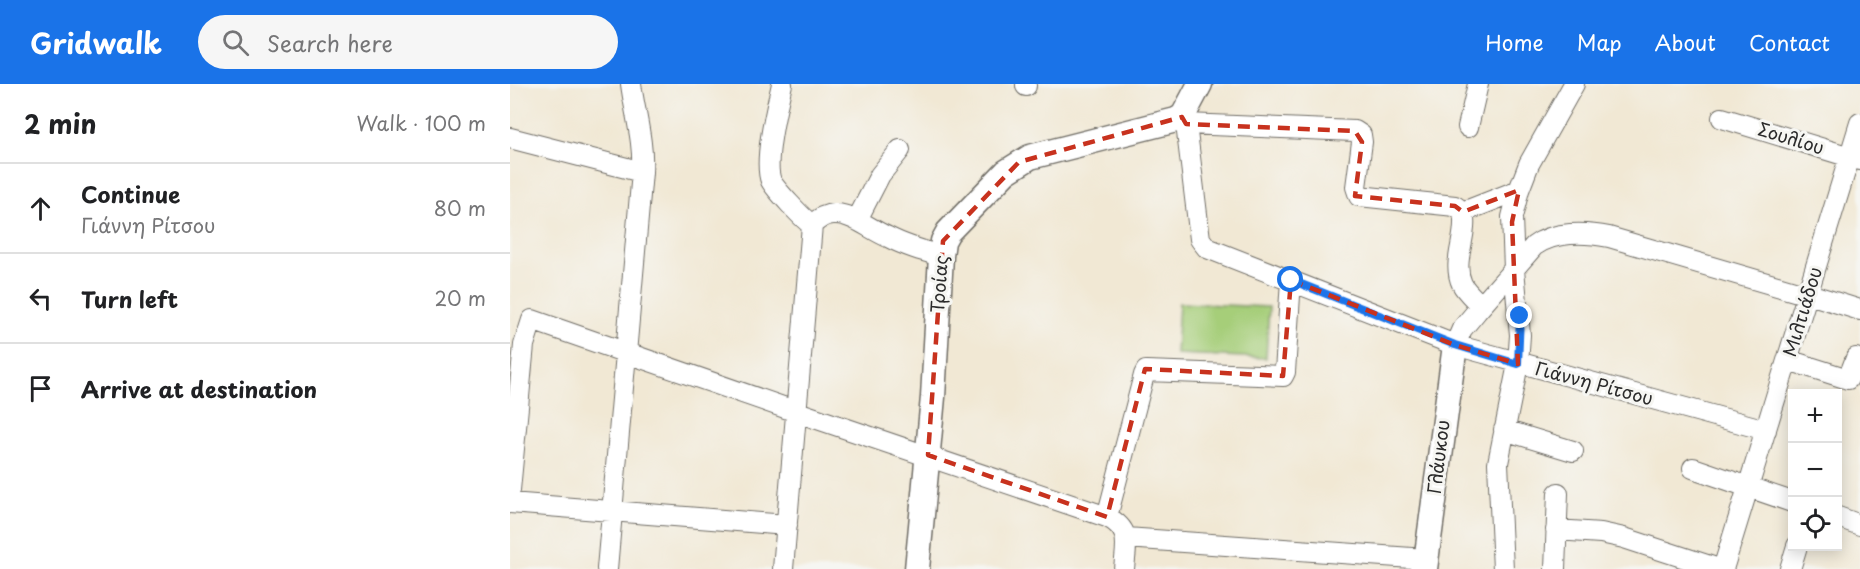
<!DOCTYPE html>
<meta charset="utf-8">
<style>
:root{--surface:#fff;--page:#f6f6f6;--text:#202124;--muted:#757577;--line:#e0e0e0;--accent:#1a73e8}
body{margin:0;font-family:"Playpen Sans",sans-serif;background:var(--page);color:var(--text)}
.controls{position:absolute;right:18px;bottom:18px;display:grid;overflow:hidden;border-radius:0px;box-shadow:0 3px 15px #0003}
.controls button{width:54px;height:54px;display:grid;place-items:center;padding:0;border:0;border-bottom:2px solid var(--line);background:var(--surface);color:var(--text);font:30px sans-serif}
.stop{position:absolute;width:18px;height:18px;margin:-14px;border:4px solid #1a73e8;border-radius:50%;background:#fff}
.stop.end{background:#1a73e8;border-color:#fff;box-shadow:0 2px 6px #0008}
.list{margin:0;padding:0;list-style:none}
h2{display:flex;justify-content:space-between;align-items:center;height:78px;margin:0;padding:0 24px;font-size:26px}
h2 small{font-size:20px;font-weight:400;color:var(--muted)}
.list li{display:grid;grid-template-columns:39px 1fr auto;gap:18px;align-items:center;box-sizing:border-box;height:90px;padding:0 24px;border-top:2px solid var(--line)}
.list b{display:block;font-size:22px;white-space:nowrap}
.list p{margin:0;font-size:20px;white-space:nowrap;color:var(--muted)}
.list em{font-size:20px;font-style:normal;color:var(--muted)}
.icon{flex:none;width:33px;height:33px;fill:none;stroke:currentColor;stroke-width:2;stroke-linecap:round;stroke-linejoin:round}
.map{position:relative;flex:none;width:1350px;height:485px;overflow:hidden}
header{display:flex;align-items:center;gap:36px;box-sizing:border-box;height:84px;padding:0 30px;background:var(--accent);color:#fff}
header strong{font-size:28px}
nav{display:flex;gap:33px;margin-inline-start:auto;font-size:21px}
.search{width:420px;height:54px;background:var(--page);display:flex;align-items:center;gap:15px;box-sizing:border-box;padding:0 21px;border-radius:33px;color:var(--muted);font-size:22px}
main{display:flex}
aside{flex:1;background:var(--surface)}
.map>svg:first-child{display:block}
</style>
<header>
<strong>Gridwalk</strong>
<div class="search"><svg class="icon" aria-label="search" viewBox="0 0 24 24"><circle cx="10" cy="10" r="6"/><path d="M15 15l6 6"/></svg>Search here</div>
<nav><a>Home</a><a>Map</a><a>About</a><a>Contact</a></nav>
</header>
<main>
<aside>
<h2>2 min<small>Walk · 100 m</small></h2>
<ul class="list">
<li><svg class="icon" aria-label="ahead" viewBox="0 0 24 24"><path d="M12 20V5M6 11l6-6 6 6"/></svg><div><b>Continue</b><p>Γιάννη Ρίτσου</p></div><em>80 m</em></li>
<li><svg class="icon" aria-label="left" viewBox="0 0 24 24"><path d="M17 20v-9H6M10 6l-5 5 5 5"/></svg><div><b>Turn left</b></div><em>20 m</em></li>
<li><svg class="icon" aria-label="arrive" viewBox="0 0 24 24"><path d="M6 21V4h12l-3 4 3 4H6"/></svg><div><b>Arrive at destination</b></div></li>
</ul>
</aside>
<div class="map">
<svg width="1350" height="485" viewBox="0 0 1350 485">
<rect width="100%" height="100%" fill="#f6f6f2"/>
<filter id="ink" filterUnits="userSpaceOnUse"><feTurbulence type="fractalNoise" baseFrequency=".0167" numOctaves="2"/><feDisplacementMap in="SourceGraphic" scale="12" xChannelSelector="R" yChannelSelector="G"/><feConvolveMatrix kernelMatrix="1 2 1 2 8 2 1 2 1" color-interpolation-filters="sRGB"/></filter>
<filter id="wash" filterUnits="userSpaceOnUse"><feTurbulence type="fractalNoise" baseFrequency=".008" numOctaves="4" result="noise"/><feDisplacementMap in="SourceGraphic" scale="24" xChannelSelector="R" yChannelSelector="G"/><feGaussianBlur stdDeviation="1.35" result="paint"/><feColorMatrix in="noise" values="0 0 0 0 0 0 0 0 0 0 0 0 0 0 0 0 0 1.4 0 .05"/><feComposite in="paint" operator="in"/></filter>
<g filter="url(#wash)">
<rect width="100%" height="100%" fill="#f1e8d4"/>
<!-- green -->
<path fill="#a6ce79" stroke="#687c52" stroke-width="1.5" d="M669 219 759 223 756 274 666 270Z"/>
</g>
<g filter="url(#ink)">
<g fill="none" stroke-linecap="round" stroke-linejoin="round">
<defs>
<path id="minor" d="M121 0C125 30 134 58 132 88
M272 0C267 22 253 77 261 97 266 106 293 135 302 141L273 485
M516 2V0
M672 33 676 40 845 47 851 51 852 58 846 103 849 112 945 122 953 128C959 151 941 177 952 200 956 208 965 215 971 222
M1212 34 1350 76
M676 40 690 155 697 164 945 261 1256 346
M958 43 968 0
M0 54 132 88 97 485
M953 128 1009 106
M347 136 370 91 390 66
M302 141C309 134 316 129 326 130 345 131 361 146 378 153 395 162 413 167 431 172
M1299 210 1350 226
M945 261 952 245 967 227 1024 162C1044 147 1075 148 1099 153L1298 211
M1278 276 1338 295 1346 274
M994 346 1063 367
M1183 384 1282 418
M0 406 14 261 22 236 287 328 597 433C622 446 616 461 614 485
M0 419 277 441
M597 433 634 291 636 287 773 292 775 288 781 196
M1328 433 1350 441
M1046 446 1091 449 1114 454 1209 485
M616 454 916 475
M993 485 988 379 1008 280 1010 251 1004 185 1002 133 1009 106 1019 80 1064 0
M1045 485 1048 409
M1213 485 1350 39
M1280 485 1287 462"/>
<path id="tertiary" d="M407 485 423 313 431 172 433 157 438 148 496 88 520 73 666 36 673 32 690 0
M915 485 945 261"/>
</defs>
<!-- minor casing -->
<use href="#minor" stroke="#706d66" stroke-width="22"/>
<!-- tertiary casing -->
<use href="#tertiary" stroke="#706d66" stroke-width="27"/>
<!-- minor -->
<use href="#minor" stroke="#fff" stroke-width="20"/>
<!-- tertiary -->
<use href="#tertiary" stroke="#fff" stroke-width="24"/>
</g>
</g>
<g fill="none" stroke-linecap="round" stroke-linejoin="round" filter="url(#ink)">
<!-- route -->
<path stroke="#1a73e8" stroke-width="8" d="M781 196 945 261 1008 280 1010 232"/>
</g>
<!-- marked area -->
<path fill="none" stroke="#c8321e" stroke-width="4.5" stroke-dasharray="12 8" stroke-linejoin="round" d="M672 33 676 40 845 47 852 58 845 112 945 122 953 128 1009 106 1002 138 1008 280 945 261 781 196 773 292 635 285 597 433 418 371 433 157 509 78Z"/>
<g text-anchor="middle" stroke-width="6" stroke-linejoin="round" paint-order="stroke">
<!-- street labels -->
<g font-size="18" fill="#2b2b2b" stroke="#f6f6f2">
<text transform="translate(1281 55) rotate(17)" y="6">Σουλίου</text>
<text transform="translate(430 200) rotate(-86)" y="6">Τροίας</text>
<text transform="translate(1293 228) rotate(-73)" y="6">Μιλτιάδου</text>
<text transform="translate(1084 300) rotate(15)" y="6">Γιάννη Ρίτσου</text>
<text transform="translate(929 373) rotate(-83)" y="6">Γλάυκου</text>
</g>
</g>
</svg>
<div class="controls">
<button>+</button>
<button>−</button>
<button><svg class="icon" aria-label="locate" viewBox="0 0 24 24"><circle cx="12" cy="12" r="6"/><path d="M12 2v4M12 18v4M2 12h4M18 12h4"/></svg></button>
</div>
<div class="stop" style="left:781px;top:196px"></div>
<div class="stop end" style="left:1010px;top:232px"></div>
</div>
</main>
